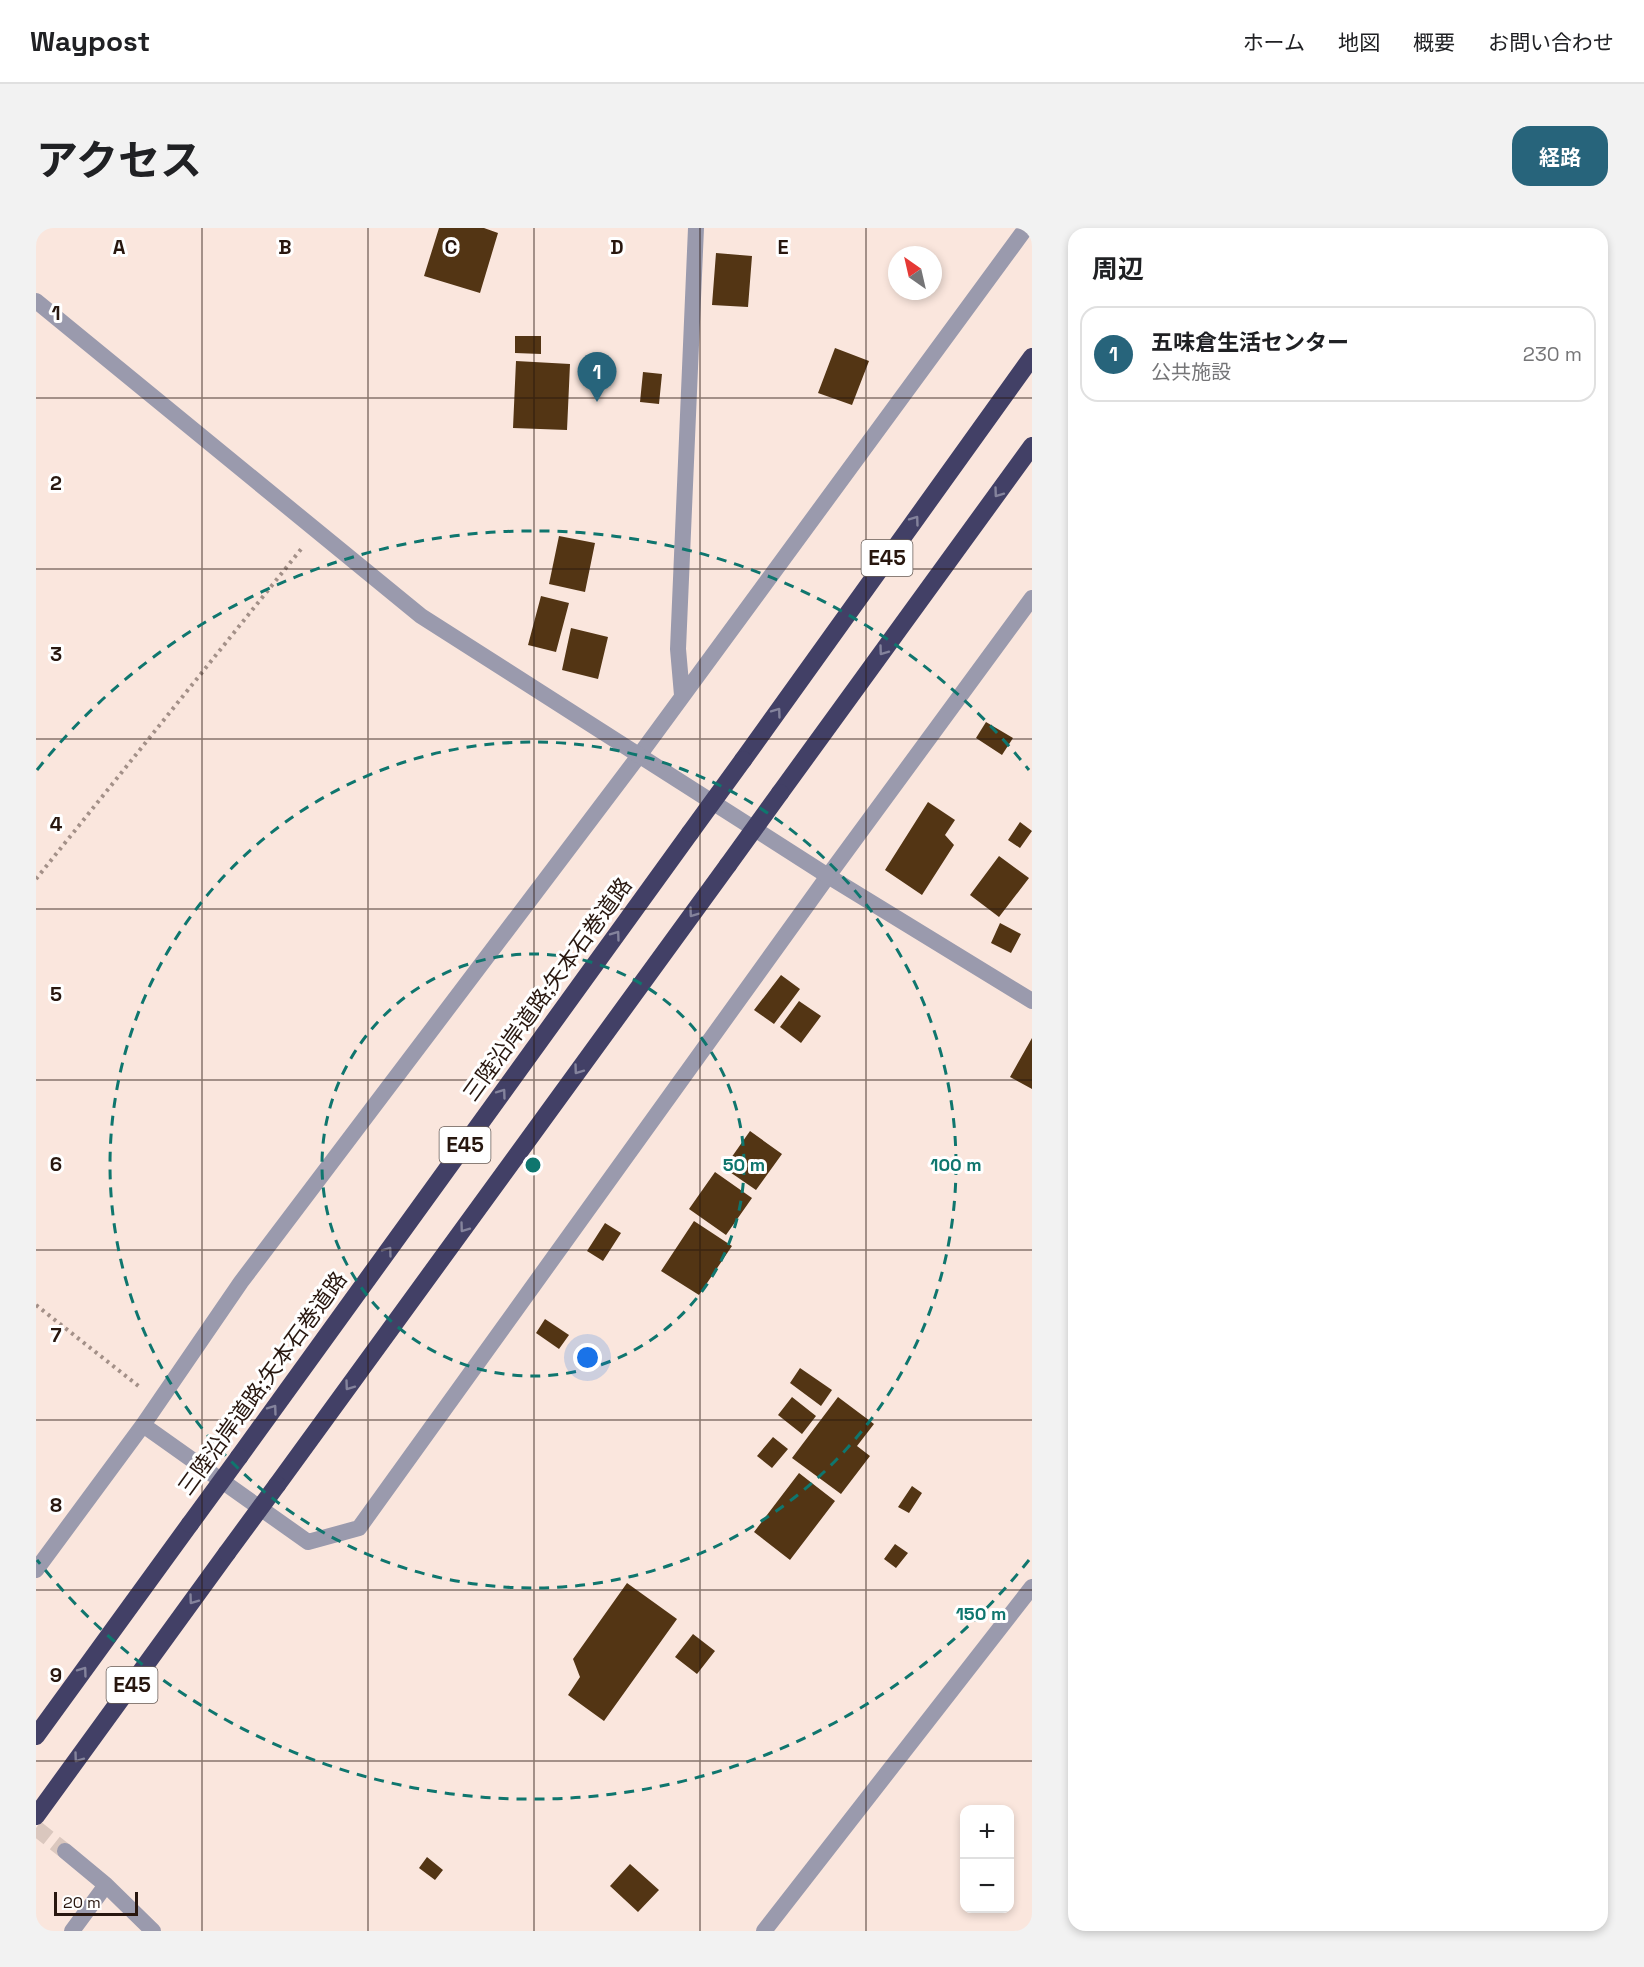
<!DOCTYPE html>
<html lang="ja">
<meta charset="utf-8">
<style>
:root{--surface:#fff;--page:#f2f2f2;--text:#202124;--muted:#757577;--line:#e0e0e0;--accent:#27647b}
body{margin:0;font-family:"Space Grotesk","Noto Sans JP",sans-serif;background:var(--page);color:var(--text)}
.controls{position:absolute;right:18px;bottom:18px;display:grid;overflow:hidden;border-radius:12px;box-shadow:0 3px 9px #0003}
.controls button{width:54px;height:54px;display:grid;place-items:center;padding:0;border:0;border-bottom:2px solid var(--line);background:var(--surface);color:var(--text);font:30px sans-serif}
.compass{position:absolute;left:852px;top:18px;width:54px;height:54px;border-radius:50%;background:var(--surface);box-shadow:0 3px 9px #0003;rotate:326deg}
.scale{position:absolute;left:18px;bottom:15px;width:84px;box-sizing:border-box;padding-left:6px;border:3px solid #28170f;border-top:0;font-size:16px;line-height:21px;white-space:nowrap;color:#28170f;-webkit-text-stroke:4px #fff;paint-order:stroke}
.you{position:absolute;left:552px;top:1130px;width:21px;height:21px;margin:-15px;border:4px solid #fff;border-radius:50%;background:#1a73e8;box-shadow:0 0 0 9px #1a73e833}
.badge{display:grid;place-items:center;width:39px;height:39px;border-radius:50%;background:var(--accent);color:#fff;font-size:20px;font-weight:700}
.pin{position:absolute;translate:-50% -50px;filter:drop-shadow(0 2px 3px #0008)}
.pin::after{content:'';position:absolute;top:32px;width:21px;height:18px;background:inherit;clip-path:polygon(0 0,100% 0,50% 100%)}
.list{margin:0;padding:0;list-style:none}
h2{display:flex;justify-content:space-between;align-items:center;height:78px;margin:0;padding:0 24px;font-size:26px}
h2 small{font-size:20px;font-weight:400;color:var(--muted)}
.list li{display:grid;grid-template-columns:39px 1fr auto;gap:18px;align-items:center;box-sizing:border-box;height:96px;margin:0 12px 12px;padding:0 12px;border:2px solid var(--line);border-radius:18px}
.list b{display:block;font-size:22px;white-space:nowrap}
.list p{margin:0;font-size:20px;white-space:nowrap;color:var(--muted)}
.list em{font-size:20px;font-style:normal;color:var(--muted)}
.map{position:relative;flex:none;width:996px;height:1703px;overflow:hidden;border-radius:18px}
header{display:flex;align-items:center;gap:36px;box-sizing:border-box;height:84px;padding:0 30px;background:var(--surface);border-bottom:2px solid var(--line)}
header strong{font-size:28px}
nav{display:flex;gap:33px;margin-inline-start:auto;font-size:21px}
.intro{display:flex;align-items:center;justify-content:space-between;box-sizing:border-box;height:144px;padding:0 36px}
h1{margin:0;font-size:42px}
.button{padding:15px 27px;border-radius:18px;background:var(--accent);color:#fff;font-size:21px;font-weight:700}
main{display:flex;gap:36px;padding:0 36px}
aside{flex:1;background:var(--surface);border-radius:18px;box-shadow:0 3px 9px #0003}
.map>svg:first-child{display:block}
</style>
<header>
<strong>Waypost</strong>
<nav><a>ホーム</a><a>地図</a><a>概要</a><a>お問い合わせ</a></nav>
</header>
<div class="intro"><h1>アクセス</h1><a class="button">経路</a></div>
<main>
<div class="map">
<svg width="996" height="1703" viewBox="0 0 996 1703">
<rect width="100%" height="100%" fill="#fae6dd"/>
<!-- building -->
<path fill="#533514" d="M403 0H448L462 5 444 65 388 48Z
M680 25 716 28 712 79 676 77Z
M479 108H505V126L479 125Z
M799 120 833 133 816 177 782 165Z
M480 133 534 136 531 202 477 200Z
M607 144 626 146 623 176 604 174Z
M523 308 559 315 549 364 513 356Z
M505 368 533 375 520 424 492 417Z
M535 400 572 409 562 451 526 442Z
M950 494 977 510 966 527 940 510Z
M892 574 919 592 909 607 918 617 886 667 849 642Z
M984 594 996 603 984 620 972 612Z
M963 628 993 650 963 689 934 667Z
M964 695 985 706 975 725 955 715Z
M745 747 764 761 738 796 718 782Z
M763 773 785 788 765 815 744 799Z
M996 810V861L974 849Z
M714 903 746 926 720 962 688 940Z
M679 944 716 970 690 1007 653 981Z
M658 993 696 1018 663 1067 625 1043Z
M569 995 585 1005 567 1033 551 1023Z
M509 1091 533 1107 523 1121 500 1105Z
M764 1140 796 1162 785 1178 754 1155Z
M756 1169 780 1188 766 1206 742 1187Z
M802 1169 838 1196 821 1218 834 1228 805 1266 756 1230Z
M737 1209 752 1221 736 1240 721 1228Z
M763 1245 799 1273 754 1332 718 1304Z
M876 1258 886 1265 873 1285 862 1279Z
M859 1316 872 1325 860 1340 848 1331Z
M591 1355 641 1391 568 1493 532 1467 544 1449 537 1431Z
M657 1406 679 1423 661 1446 639 1429Z
M391 1629 407 1642 399 1652 383 1640Z
M594 1636 623 1662 602 1684 574 1658Z"/>
<g fill="none" stroke-linecap="round" stroke-linejoin="round">
<!-- minor-tunnel -->
<path stroke="#dac7be" stroke-width="16" stroke-dasharray="16 8" stroke-linecap="butt" d="M0 1600 29 1623"/>
<!-- path -->
<path stroke="#a39088" stroke-width="4" stroke-dasharray="3 4.5" stroke-linecap="butt" d="M0 651 266 320
M0 1077 105 1160"/>
<!-- minor -->
<path stroke="#9a9aad" stroke-width="16" d="M646 467 642 421 660 0
M107 1197 272 1314 323 1300 792 648 996 370
M0 1342 107 1197 205 1054 602 529 990 0
M29 1623 70 1657 117 1703
M36 1703 70 1657"/>
<!-- tertiary -->
<path stroke="#9a9aad" stroke-width="16" d="M0 73 385 388 792 648 996 773
M728 1703 996 1359"/>
<!-- motorway -->
<path stroke="#424066" stroke-width="18" d="M707 532 996 129
M744 565 996 218
M203 1229 654 605
M241 1257 692 637
M0 1508 154 1296
M0 1588 191 1325"/>
<!-- motorway-bridge -->
<path stroke="#424066" stroke-width="18" d="M654 605 707 532
M692 637 744 565
M154 1296 203 1229
M191 1325 241 1257"/>
</g>
<!-- one-way arrows -->
<defs><path id="oneway-chevron" d="M-2-3.5L2.5 0L-2 3.5" fill="none" stroke-width="1.6" stroke-linecap="round" stroke-linejoin="round" transform="scale(1.5)"/></defs>
<g stroke="#84839c">
<use href="#oneway-chevron" transform="translate(962 265) rotate(126)"/>
<use href="#oneway-chevron" transform="translate(879 292) rotate(-54)"/>
<use href="#oneway-chevron" transform="translate(847 423) rotate(126)"/>
<use href="#oneway-chevron" transform="translate(741 484) rotate(-54)"/>
<use href="#oneway-chevron" transform="translate(657 685) rotate(126)"/>
<use href="#oneway-chevron" transform="translate(580 707) rotate(-54)"/>
<use href="#oneway-chevron" transform="translate(542 842) rotate(126)"/>
<use href="#oneway-chevron" transform="translate(466 865) rotate(-54)"/>
<use href="#oneway-chevron" transform="translate(428 1000) rotate(126)"/>
<use href="#oneway-chevron" transform="translate(352 1023) rotate(-54)"/>
<use href="#oneway-chevron" transform="translate(313 1158) rotate(126)"/>
<use href="#oneway-chevron" transform="translate(237 1181) rotate(-54)"/>
<use href="#oneway-chevron" transform="translate(157 1372) rotate(126)"/>
<use href="#oneway-chevron" transform="translate(47 1443) rotate(-54)"/>
<use href="#oneway-chevron" transform="translate(42 1530) rotate(126)"/>
</g>
<!-- grid -->
<path fill="none" stroke="#28170f" stroke-width="1.5" stroke-opacity="0.55" d="M166 0V1703M332 0V1703M498 0V1703M664 0V1703M830 0V1703M0 170H996M0 341H996M0 511H996M0 681H996M0 852H996M0 1022H996M0 1192H996M0 1362H996M0 1533H996"/>
<!-- distance rings -->
<g fill="none" stroke="#0f766e" stroke-width="3" stroke-dasharray="10 8">
<circle cx="497" cy="937" r="211"/>
<circle cx="497" cy="937" r="423"/>
<path d="M993 1332A634 634 0 0 1 1 1332M1 542A634 634 0 0 1 993 542"/>
</g>
<g text-anchor="middle" stroke-width="6" stroke-linejoin="round" paint-order="stroke">
<!-- shield labels -->
<g fill="#fff" stroke="#685d57" stroke-width="1.5">
<rect x="825.5" y="312" width="51" height="36" rx="4.5"/>
<rect x="403.5" y="899" width="51" height="36" rx="4.5"/>
<rect x="70.5" y="1439" width="51" height="36" rx="4.5"/>
</g>
<g font-size="21" font-weight="bold" fill="#28170f">
<text x="851" y="337">E45</text>
<text x="429" y="924">E45</text>
<text x="96" y="1464">E45</text>
</g>
<!-- street labels -->
<g font-size="22" fill="#28170f" stroke="#fff">
<text transform="translate(511 761) rotate(-54)" y="8">三陸沿岸道路;矢本石巻道路</text>
<text transform="translate(226 1155) rotate(-54)" y="8">三陸沿岸道路;矢本石巻道路</text>
</g>
</g>
<g font-size="20" text-anchor="middle" font-weight="bold" fill="#28170f" stroke="#fff" stroke-width="6" stroke-linejoin="round" paint-order="stroke">
<text x="83" y="26">A</text>
<text x="249" y="26">B</text>
<text x="415" y="26">C</text>
<text x="581" y="26">D</text>
<text x="747" y="26">E</text>
<text x="20" y="92">1</text>
<text x="20" y="262">2</text>
<text x="20" y="433">3</text>
<text x="20" y="603">4</text>
<text x="20" y="773">5</text>
<text x="20" y="943">6</text>
<text x="20" y="1114">7</text>
<text x="20" y="1284">8</text>
<text x="20" y="1454">9</text>
</g>
<circle cx="497" cy="937" r="9" fill="#0f766e" stroke="#fff" stroke-width="3"/>
<g font-size="18" text-anchor="middle" font-weight="bold" fill="#0f766e" stroke="#fff" stroke-width="6" stroke-linejoin="round" paint-order="stroke">
<text x="708" y="943">50 m</text>
<text x="920" y="943">100 m</text>
<text x="945" y="1392">150 m</text>
</g>
</svg>
<div class="controls">
<button>+</button>
<button>−</button>
</div>
<svg class="compass" viewBox="-18 -18 36 36"><path d="M0-13l5 13h-10z" fill="#e53935"/><path d="M0 13l5-13h-10z" fill="#757577"/></svg>
<div class="scale">20 m</div>
<div class="you"></div>
<div class="pin badge" style="left:561px;top:174px">1</div>
</div>
<aside>
<h2>周辺<small></small></h2>
<ul class="list">
<li><span class="badge">1</span><div><b>五味倉生活センター</b><p>公共施設</p></div><em>230 m</em></li>
</ul>
</aside>
</main>
